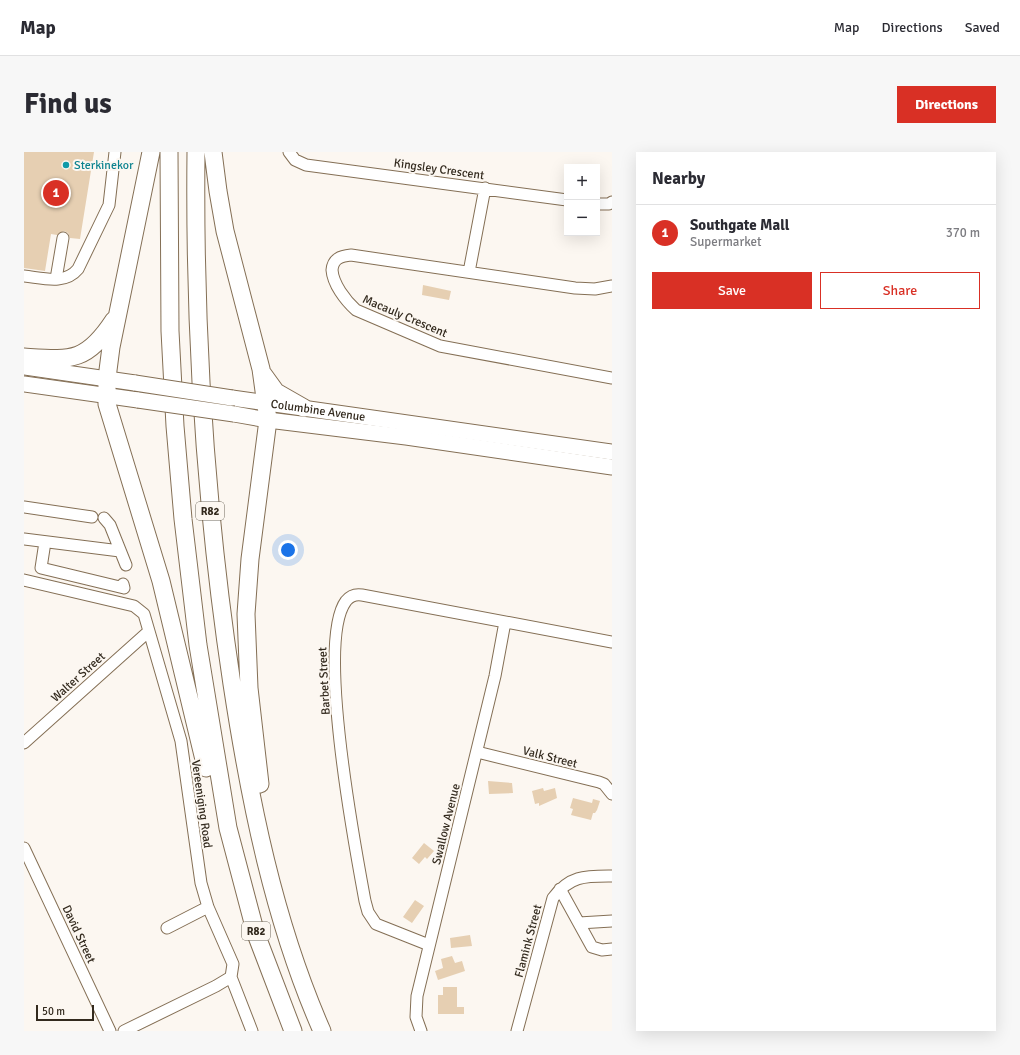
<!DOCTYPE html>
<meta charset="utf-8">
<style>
:root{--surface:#fff;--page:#f7f7f7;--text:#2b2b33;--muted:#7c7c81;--line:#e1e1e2;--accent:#d93025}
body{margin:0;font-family:Signika,sans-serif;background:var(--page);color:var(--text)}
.controls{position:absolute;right:12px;top:12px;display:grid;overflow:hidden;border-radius:0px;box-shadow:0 4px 16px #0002}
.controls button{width:36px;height:36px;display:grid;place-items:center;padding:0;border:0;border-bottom:1px solid var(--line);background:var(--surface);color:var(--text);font:20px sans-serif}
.scale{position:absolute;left:12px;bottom:10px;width:58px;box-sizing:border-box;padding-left:4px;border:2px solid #332a1e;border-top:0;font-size:11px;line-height:14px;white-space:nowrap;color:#332a1e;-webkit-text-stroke:3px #fcf7f1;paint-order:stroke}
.you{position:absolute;left:264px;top:398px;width:14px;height:14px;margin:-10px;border:3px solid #fff;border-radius:50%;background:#1a73e8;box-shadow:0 0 0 6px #1a73e833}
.badge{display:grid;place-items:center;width:26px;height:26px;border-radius:50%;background:var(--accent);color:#fff;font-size:13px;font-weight:700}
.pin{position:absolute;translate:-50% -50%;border:2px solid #fff;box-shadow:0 1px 4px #0006}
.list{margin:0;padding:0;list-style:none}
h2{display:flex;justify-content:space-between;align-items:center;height:52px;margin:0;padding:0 16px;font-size:17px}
h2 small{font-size:13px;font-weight:400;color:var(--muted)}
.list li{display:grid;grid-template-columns:26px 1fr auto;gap:12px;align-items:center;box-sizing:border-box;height:56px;padding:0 16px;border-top:1px solid var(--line)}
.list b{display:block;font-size:15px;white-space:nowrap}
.list p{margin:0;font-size:13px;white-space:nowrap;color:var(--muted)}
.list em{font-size:13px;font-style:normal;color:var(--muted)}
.actions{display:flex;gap:8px;padding:12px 16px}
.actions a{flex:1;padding:9px 0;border:1px solid var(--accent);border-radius:0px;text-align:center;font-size:14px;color:var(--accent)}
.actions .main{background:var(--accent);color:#fff}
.map{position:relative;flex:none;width:588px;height:879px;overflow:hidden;border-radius:0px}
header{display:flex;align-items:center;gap:24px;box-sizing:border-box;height:56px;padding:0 20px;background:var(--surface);border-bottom:1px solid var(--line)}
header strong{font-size:19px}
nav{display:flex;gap:22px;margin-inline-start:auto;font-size:14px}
.intro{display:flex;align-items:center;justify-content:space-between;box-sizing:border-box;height:96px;padding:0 24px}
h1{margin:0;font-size:28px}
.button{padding:10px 18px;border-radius:0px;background:var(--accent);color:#fff;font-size:14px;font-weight:700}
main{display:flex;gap:24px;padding:0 24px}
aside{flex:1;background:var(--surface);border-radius:0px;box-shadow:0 4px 16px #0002}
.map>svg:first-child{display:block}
</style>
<header>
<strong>Map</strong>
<nav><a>Map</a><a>Directions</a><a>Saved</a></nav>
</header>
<div class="intro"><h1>Find us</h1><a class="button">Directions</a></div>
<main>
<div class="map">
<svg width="588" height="879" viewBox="0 0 588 879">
<rect width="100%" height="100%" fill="#fcf7f1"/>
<!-- building -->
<path fill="#e6cfb2" d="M0 0H70L56 87 46 86 44 81 40 79 33 83 27 82 21 119 0 116Z
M399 133 427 139 425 148 398 143Z
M464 629 488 631 489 641 465 642Z
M519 636 520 639 531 636 533 646 515 654V651L511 652 508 639Z
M549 646 568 651 569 647 576 649 573 658 571 661H569L567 668 547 663 549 657 546 656Z
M400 691 410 699 403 707 401 705 395 712 388 706Z
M391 748 400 754 388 771 379 765Z
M446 783 448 794 427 796 426 786Z
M428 804 431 811 438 809 441 819 414 828 411 819 419 816 417 807Z
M419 835H433V855H440V862H414V843H419Z"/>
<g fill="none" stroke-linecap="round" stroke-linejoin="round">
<defs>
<path id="minor" d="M265 0 271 8 282 13 543 48
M573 52H585L588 50
M445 120 461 36
M0 124C19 126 41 133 54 117L85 53 91 0
M32 127 39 86
M588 134 571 137 551 136 327 103C316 104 309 107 308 118 309 132 321 148 332 158L416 194 588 226
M0 355 68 365
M80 366 86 373 102 413
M0 387 96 399
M21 390 17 416 100 436 99 432
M0 428 110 454 120 462 157 589 177 731 184 755 209 812 207 825
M0 591 125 479
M453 600 575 630 580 632 588 642
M0 696 86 879
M536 737 568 795 578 798 588 797
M555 771 588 769
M143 776 184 755
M405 793 352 772 344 760 341 749C331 695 292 489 322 449 326 444 332 442 338 443L588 490
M207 825 228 879
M100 879 192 834 207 825
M397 879 392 865 393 844 471 524 481 470
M493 879 529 746C546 723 562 724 588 724"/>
<g id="major">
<path d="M0 215 111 231"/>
<path d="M0 232 114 248"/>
<path id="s1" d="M208 246 588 300"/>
<path d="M210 262 244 268 382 285 588 315"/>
</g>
<path id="highway" d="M127 0 87 195 83 226V252L137 429 182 616
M145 0 146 179 151 274 159 367 174 493 204 676 232 782 269 879
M172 0C170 181 181 354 208 532 226 650 250 770 298 879
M189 0 194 39 201 79 237 217 244 268 226 407 222 462 225 536 236 632
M0 205C47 208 62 211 90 168
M239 222 252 240 280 256"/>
</defs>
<!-- minor casing -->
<use href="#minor" stroke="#846f55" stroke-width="13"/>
<!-- major casing -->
<use href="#major" stroke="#846f55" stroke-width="17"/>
<!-- highway casing -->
<use href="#highway" stroke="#846f55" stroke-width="19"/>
<!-- minor -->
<use href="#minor" stroke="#fff" stroke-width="11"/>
<!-- major -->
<use href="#major" stroke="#fff" stroke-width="15"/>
<!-- highway -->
<use href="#highway" stroke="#fff" stroke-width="17"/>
<defs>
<path id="major-bridge" d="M111 231 208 246
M114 248 210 262"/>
</defs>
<!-- major-bridge casing -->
<use href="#major-bridge" stroke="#846f55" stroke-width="17" stroke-linecap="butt"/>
<!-- major-bridge -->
<use href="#major-bridge" stroke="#fff" stroke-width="15"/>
</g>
<!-- markers -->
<circle fill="#0f9aa8" stroke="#fcf7f1" stroke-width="1.5" cx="42" cy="13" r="4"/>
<g text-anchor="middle" stroke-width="4" stroke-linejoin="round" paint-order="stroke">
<!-- shield labels -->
<g fill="#fcf7f1" stroke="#6f685d" stroke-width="1">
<rect x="172" y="350" width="28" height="18" rx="3"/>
<rect x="218" y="770" width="28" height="18" rx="3"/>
</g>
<g font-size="11" font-weight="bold" fill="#332a1e">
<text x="186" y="363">R82</text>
<text x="232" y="783">R82</text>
</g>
<!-- culture labels -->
<g font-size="12" fill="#0d838f" stroke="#fcf7f1" text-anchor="start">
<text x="50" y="17">Sterkinekor</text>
</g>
<!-- street labels -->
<g font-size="12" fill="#332a1e" stroke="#fcf7f1">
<text transform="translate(415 17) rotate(8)" y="4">Kingsley Crescent</text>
<text transform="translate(381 164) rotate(23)" y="4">Macauly Crescent</text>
<text dy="4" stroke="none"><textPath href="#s1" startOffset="87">Columbine Avenue</textPath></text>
<text transform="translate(54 525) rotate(-42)" y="4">Walter Street</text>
<text transform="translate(300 529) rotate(-93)" y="4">Barbet Street</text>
<text transform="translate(526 605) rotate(14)" y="4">Valk Street</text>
<text transform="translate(178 652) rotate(82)" y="4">Vereeniging Road</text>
<text transform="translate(422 672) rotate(-76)" y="4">Swallow Avenue</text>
<text transform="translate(55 782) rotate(65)" y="4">David Street</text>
<text transform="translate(504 789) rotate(-75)" y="4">Flamink Street</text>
</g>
</g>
</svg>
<div class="controls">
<button>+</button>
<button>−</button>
</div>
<div class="scale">50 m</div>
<div class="you"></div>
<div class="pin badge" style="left:32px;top:41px">1</div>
</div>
<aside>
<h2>Nearby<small></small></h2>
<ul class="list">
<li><span class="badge">1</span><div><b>Southgate Mall</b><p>Supermarket</p></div><em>370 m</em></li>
</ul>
<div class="actions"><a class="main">Save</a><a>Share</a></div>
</aside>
</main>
